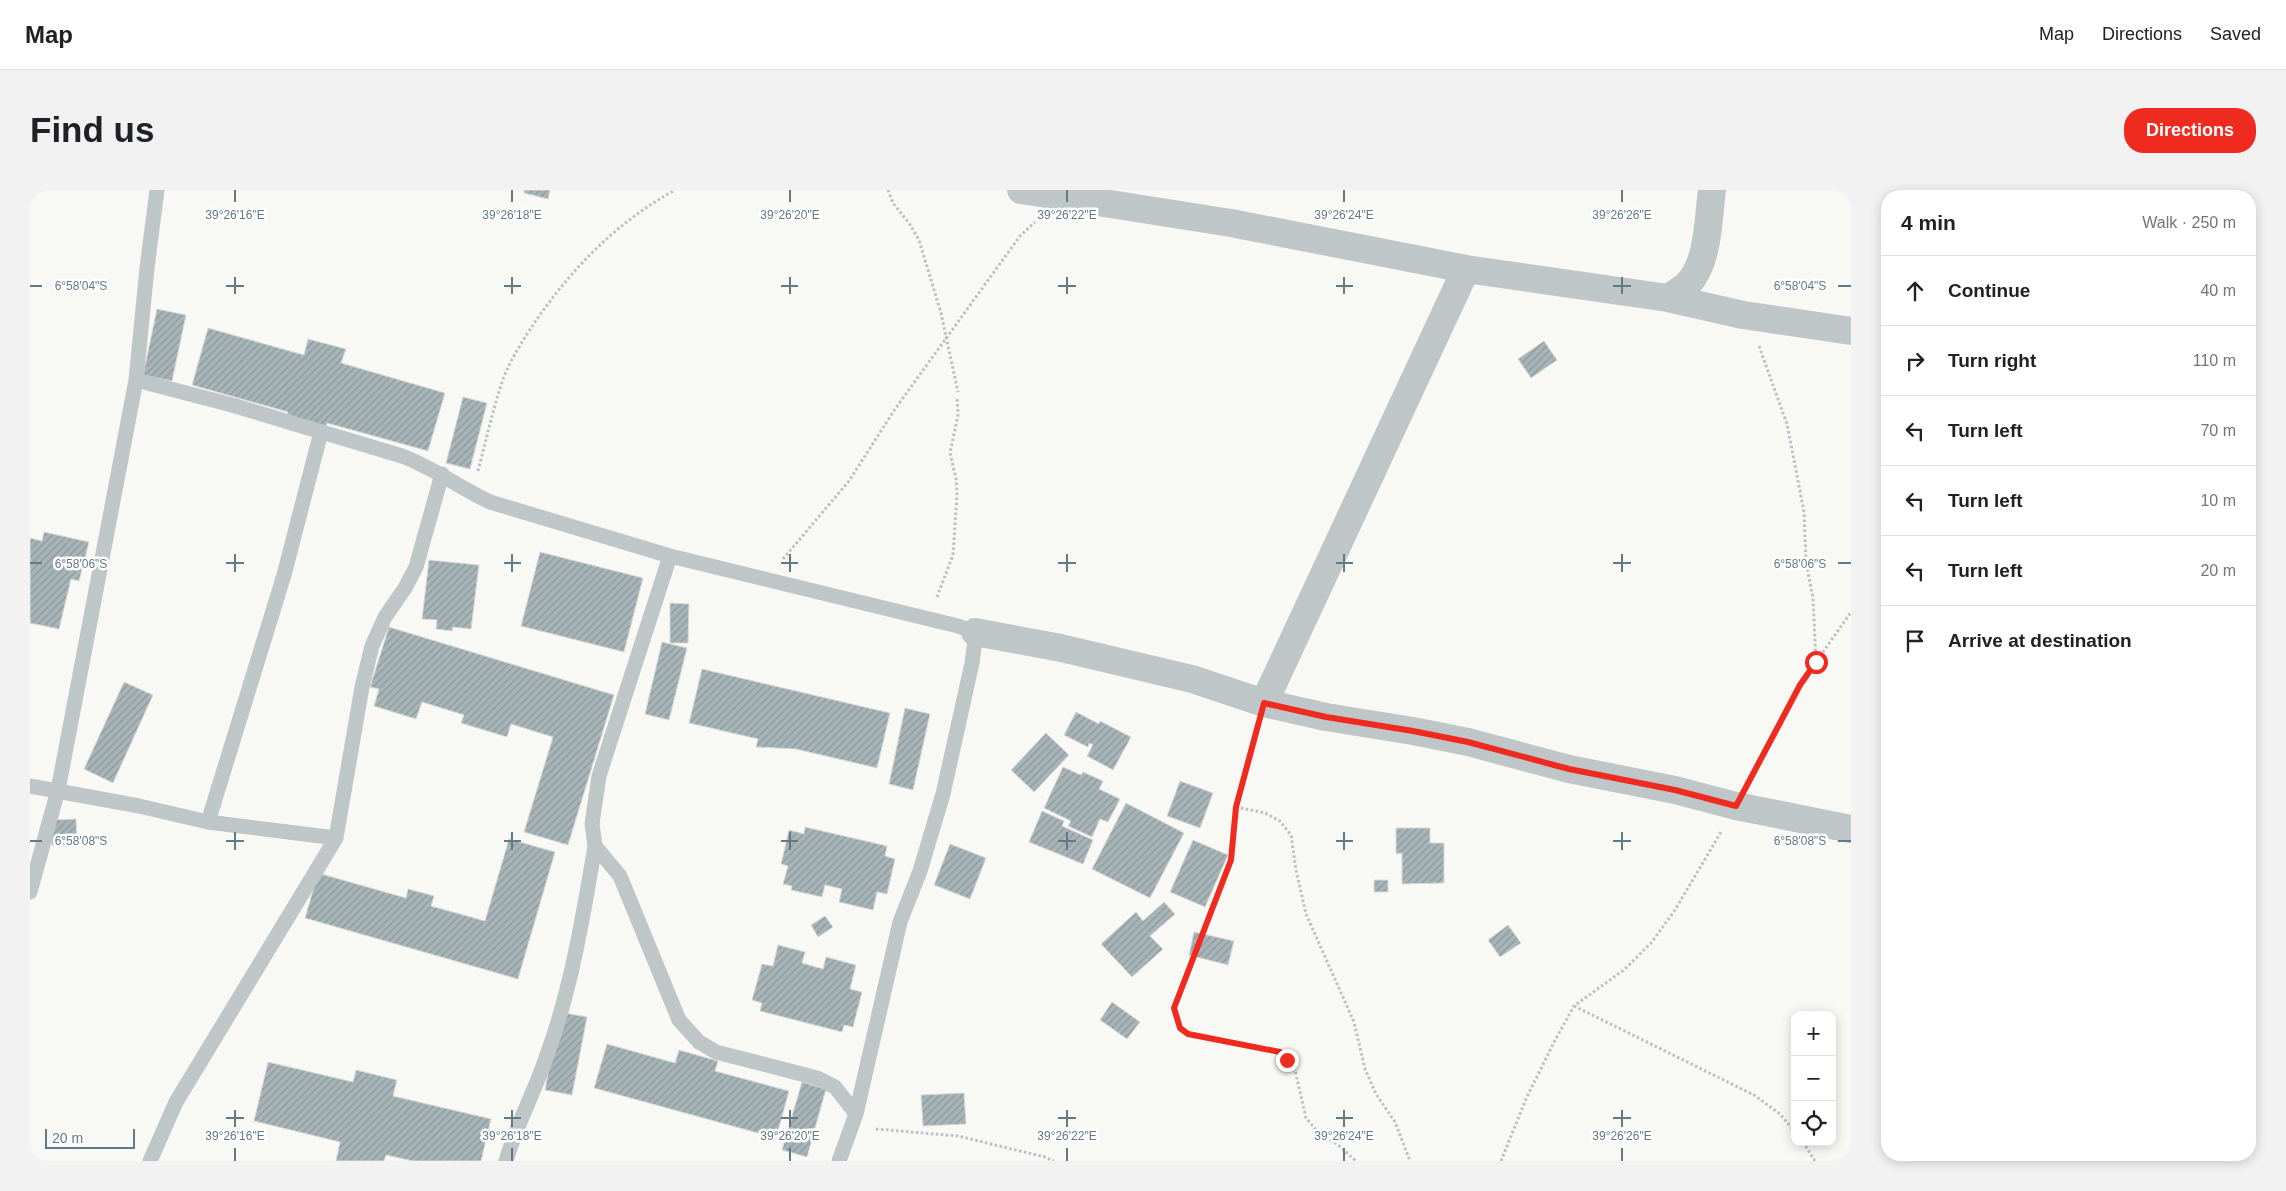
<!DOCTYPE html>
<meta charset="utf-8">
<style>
:root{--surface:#fff;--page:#f2f2f2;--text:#202124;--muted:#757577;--line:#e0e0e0;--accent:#ef2a1f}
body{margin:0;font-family:Helvetica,sans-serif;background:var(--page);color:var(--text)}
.controls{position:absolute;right:15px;bottom:15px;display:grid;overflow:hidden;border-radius:10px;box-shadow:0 2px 12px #0003}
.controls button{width:45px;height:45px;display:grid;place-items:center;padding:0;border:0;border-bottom:1px solid var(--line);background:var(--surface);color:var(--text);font:25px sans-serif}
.scale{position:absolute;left:15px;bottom:12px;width:90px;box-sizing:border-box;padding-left:5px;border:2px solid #617a83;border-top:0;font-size:14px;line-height:18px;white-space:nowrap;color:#617a83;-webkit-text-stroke:4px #fff;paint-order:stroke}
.stop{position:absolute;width:15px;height:15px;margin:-11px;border:4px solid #ef2a1f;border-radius:50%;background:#fff}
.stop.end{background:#ef2a1f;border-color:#fff;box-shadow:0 1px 5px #0008}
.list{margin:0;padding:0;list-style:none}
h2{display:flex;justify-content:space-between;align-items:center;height:65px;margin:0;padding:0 20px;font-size:21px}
h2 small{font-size:16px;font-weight:400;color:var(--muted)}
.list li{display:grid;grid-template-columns:32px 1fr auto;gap:15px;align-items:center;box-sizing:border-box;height:70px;padding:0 20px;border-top:1px solid var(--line)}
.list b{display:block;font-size:19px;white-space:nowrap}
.list em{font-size:16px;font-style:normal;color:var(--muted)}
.icon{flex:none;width:28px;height:28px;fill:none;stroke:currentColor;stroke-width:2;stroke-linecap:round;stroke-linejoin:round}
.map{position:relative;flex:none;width:1821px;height:971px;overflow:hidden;border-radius:20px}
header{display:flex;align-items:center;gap:30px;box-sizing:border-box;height:70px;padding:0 25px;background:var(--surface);border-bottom:1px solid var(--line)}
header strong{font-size:24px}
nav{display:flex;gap:28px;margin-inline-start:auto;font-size:18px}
.intro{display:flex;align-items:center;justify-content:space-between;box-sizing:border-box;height:120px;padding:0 30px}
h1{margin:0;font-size:35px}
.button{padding:12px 22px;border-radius:20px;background:var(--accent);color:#fff;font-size:18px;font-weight:700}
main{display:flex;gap:30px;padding:0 30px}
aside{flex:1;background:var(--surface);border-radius:20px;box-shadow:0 2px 12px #0003}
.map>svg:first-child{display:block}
</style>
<header>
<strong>Map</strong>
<nav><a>Map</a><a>Directions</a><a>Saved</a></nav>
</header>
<div class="intro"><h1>Find us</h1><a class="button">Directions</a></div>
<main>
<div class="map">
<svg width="1821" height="971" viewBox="0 0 1821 971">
<defs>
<pattern id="building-hatch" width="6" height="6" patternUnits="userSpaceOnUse" patternTransform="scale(1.25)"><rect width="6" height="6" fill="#a7b4b8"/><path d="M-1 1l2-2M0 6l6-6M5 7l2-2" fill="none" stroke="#8b979b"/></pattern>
</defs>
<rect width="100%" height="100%" fill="#f8f8f5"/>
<!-- building -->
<path fill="url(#building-hatch)" stroke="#dadad8" d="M494 0H520L518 9 494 3Z
M127 119 156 125 142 191 113 185Z
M178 138 274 165 278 149 316 159 311 173 415 203 398 261 297 233 292 249 254 238 258 222 162 195Z
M1514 151 1527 170 1501 188 1488 169Z
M433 207 457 213 440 279 416 273Z
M14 342 59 352 49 391 41 389 29 439 0 433V348L12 351Z
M510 362 613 388 594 462 491 436Z
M399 370 449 375 441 439 423 437 422 441 406 439 407 430 392 429Z
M640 413 659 414 658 453H640Z
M359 437 584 505 538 655 494 642 523 547 481 534 477 547 431 533 434 525 392 512 386 529 344 516 349 499 340 497Z
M632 452 657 458 639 530 615 524Z
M672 479 860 523 847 578 766 559 726 557 728 549 659 533Z
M94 492 123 505 83 593 54 579Z
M875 518 900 524 883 600 859 594Z
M1046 522 1069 534 1070 531 1101 547 1083 580 1057 566 1063 555 1059 553 1058 557 1034 545Z
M1016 543 1039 565 1004 602 981 580Z
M1033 577 1051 585 1053 582 1073 591 1069 599 1090 609 1078 632 1070 629 1062 647 1038 636 1041 631 1014 618Z
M1150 591 1183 603 1170 638 1137 626Z
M1096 613 1154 643 1120 708 1062 679Z
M1012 621 1034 631 1032 636 1063 650 1053 674 999 652Z
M46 629 47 655H22L21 630Z
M775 637 857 656 855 666 865 669 857 704 847 702 843 720 809 712 812 699 795 695 792 707 761 700 762 696 753 694 758 676 751 674 759 640 774 644Z
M1366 638H1400V653H1414V693L1372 694V663L1366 664Z
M479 649 525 662 488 789 275 728 288 683 376 708 378 699 404 706 401 716 455 731Z
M1163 650 1198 665 1175 717 1140 702Z
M920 654 956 668 940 709 904 695Z
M1344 690H1358V702H1344Z
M1134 712 1145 724 1120 746 1133 759 1102 787 1071 754 1106 722 1113 731Z
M795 726 803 737 788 747 781 735Z
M1478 735 1491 753 1470 767 1458 750Z
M1164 742 1204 751 1198 775 1159 765Z
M748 755 775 762 772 773 793 779 796 767 826 775 820 799 832 802 823 837 814 835 812 842 730 821 732 813 722 810 732 774 743 776Z
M1082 812 1110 832 1097 849 1070 830Z
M529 822 557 827 542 905 515 900Z
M577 854 645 873 649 860 688 871 685 881 759 901 746 948 564 898Z
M238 872 323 892 326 880 367 890 363 906 461 929 451 971H383L356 965 354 971H306L310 952 224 931Z
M772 892 796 899 777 967 752 960Z
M934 903 936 934 893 936 891 905Z"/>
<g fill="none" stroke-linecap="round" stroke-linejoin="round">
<!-- path -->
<path stroke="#bbc0c2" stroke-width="3" stroke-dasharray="2.5 2.5" stroke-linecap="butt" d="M858 0 863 13 879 33 889 50 911 123 928 202
M1729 156 1757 234 1774 322 1776 372 1783 408 1786 472
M448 281C456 250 463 219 473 189 481 169 493 150 505 132 542 78 587 32 645 0
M753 369 819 291 865 219 990 46 1005 32
M907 407 923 365 927 304 926 289 920 263 928 225 927 208
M1226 541 1206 617 1201 670 1144 818C1146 830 1148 836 1158 844L1250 862 1265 880 1276 928 1287 941 1308 955 1326 971
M1721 588 1770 495 1821 422
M1206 617 1235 623 1250 631 1261 645 1266 680 1276 724 1324 832 1335 879 1346 904 1365 932 1380 971
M1544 816 1724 905 1750 924 1765 942
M846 939 928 946 1015 967 1024 971
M1773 952 1785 971
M1471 971 1496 909 1524 852 1544 816 1595 779 1621 753 1645 720 1691 642"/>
<!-- service -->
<path stroke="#bec6c8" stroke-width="15" d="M106 190 202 215 372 266C404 278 430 298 460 312L640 366 928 436 946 443 942 473 913 604 890 681 870 732 826 924 809 971
M640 366 569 586 562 634 565 656 590 686 649 830 669 852 686 862 787 888 805 897 826 924
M0 596 109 616 178 632 306 648
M178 632 254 385 291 242
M0 702 28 600 106 190 117 78 127 0
M120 971 146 912 306 648 332 497 342 456 355 427 375 398 386 377 412 284
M476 971C486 936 504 903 516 868 541 800 553 727 565 656"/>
<!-- minor -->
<path stroke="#bec6c8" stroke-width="28" d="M991 0 1201 33 1436 79 1638 108 1713 125 1821 141
M1638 108C1645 103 1653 99 1658 94 1679 71 1678 29 1682 0
M945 442 1031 458 1162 489 1234 513 1296 527 1383 541 1438 552 1539 579 1645 600 1706 616 1821 639
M1234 513 1436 79"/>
</g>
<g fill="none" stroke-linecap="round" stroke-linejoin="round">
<!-- route -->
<path stroke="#ef2a1f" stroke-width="6" d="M1257 870 1250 862 1158 844 1150 838 1144 818 1201 670 1206 617 1234 513 1296 527 1383 541 1438 552 1539 579 1645 600 1706 616 1770 495 1786 472"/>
</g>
<!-- ticks -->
<path fill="none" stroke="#617a83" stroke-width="2" d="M205 0V12M482 0V12M760 0V12M1037 0V12M1314 0V12M1592 0V12M205 87V104M482 87V104M760 87V104M1037 87V104M1314 87V104M1592 87V104M0 96H12M196 96H214M474 96H491M751 96H768M1028 96H1046M1306 96H1323M1583 96H1601M1808 96H1821M205 364V382M482 364V382M760 364V382M1037 364V382M1314 364V382M1592 364V382M0 373H12M196 373H214M474 373H491M751 373H768M1028 373H1046M1306 373H1323M1583 373H1601M1808 373H1821M205 642V660M482 642V660M760 642V660M1037 642V660M1314 642V660M1592 642V660M0 651H12M196 651H214M474 651H491M751 651H768M1028 651H1046M1306 651H1323M1583 651H1601M1808 651H1821M205 920V937M482 920V937M760 920V937M1037 920V937M1314 920V937M1592 920V937M196 928H214M474 928H491M751 928H768M1028 928H1046M1306 928H1323M1583 928H1601M205 958V971M482 958V971M760 958V971M1037 958V971M1314 958V971M1592 958V971"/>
<g font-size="12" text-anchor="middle" fill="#617a83" stroke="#fff" stroke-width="5" stroke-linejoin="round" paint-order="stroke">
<text x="205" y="29">39°26'16"E</text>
<text x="482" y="29">39°26'18"E</text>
<text x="760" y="29">39°26'20"E</text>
<text x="1037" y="29">39°26'22"E</text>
<text x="1314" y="29">39°26'24"E</text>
<text x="1592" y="29">39°26'26"E</text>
<text x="51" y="100">6°58'04"S</text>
<text x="1770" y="100">6°58'04"S</text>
<text x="51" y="378">6°58'06"S</text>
<text x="1770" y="378">6°58'06"S</text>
<text x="51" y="655">6°58'08"S</text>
<text x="1770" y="655">6°58'08"S</text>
<text x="205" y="950">39°26'16"E</text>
<text x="482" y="950">39°26'18"E</text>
<text x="760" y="950">39°26'20"E</text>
<text x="1037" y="950">39°26'22"E</text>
<text x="1314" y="950">39°26'24"E</text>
<text x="1592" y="950">39°26'26"E</text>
</g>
</svg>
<div class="controls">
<button>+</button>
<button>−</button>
<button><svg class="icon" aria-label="locate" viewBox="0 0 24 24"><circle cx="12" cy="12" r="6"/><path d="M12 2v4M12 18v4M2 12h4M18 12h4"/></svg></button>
</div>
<div class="scale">20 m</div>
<div class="stop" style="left:1786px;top:472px"></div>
<div class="stop end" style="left:1257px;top:870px"></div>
</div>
<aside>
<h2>4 min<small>Walk · 250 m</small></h2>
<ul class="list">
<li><svg class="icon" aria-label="ahead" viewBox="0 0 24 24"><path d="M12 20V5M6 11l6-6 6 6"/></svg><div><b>Continue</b></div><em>40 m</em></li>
<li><svg class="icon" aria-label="right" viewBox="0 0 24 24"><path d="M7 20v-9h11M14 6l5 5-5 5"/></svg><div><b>Turn right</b></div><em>110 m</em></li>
<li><svg class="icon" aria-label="left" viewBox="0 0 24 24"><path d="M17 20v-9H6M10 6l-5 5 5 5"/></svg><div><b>Turn left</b></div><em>70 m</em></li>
<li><svg class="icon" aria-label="left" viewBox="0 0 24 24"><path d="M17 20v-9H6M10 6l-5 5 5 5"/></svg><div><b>Turn left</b></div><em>10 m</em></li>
<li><svg class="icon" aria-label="left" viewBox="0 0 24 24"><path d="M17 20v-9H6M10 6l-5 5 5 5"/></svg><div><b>Turn left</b></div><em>20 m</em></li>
<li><svg class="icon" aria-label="arrive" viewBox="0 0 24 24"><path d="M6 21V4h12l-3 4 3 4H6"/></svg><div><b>Arrive at destination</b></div></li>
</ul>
</aside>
</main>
